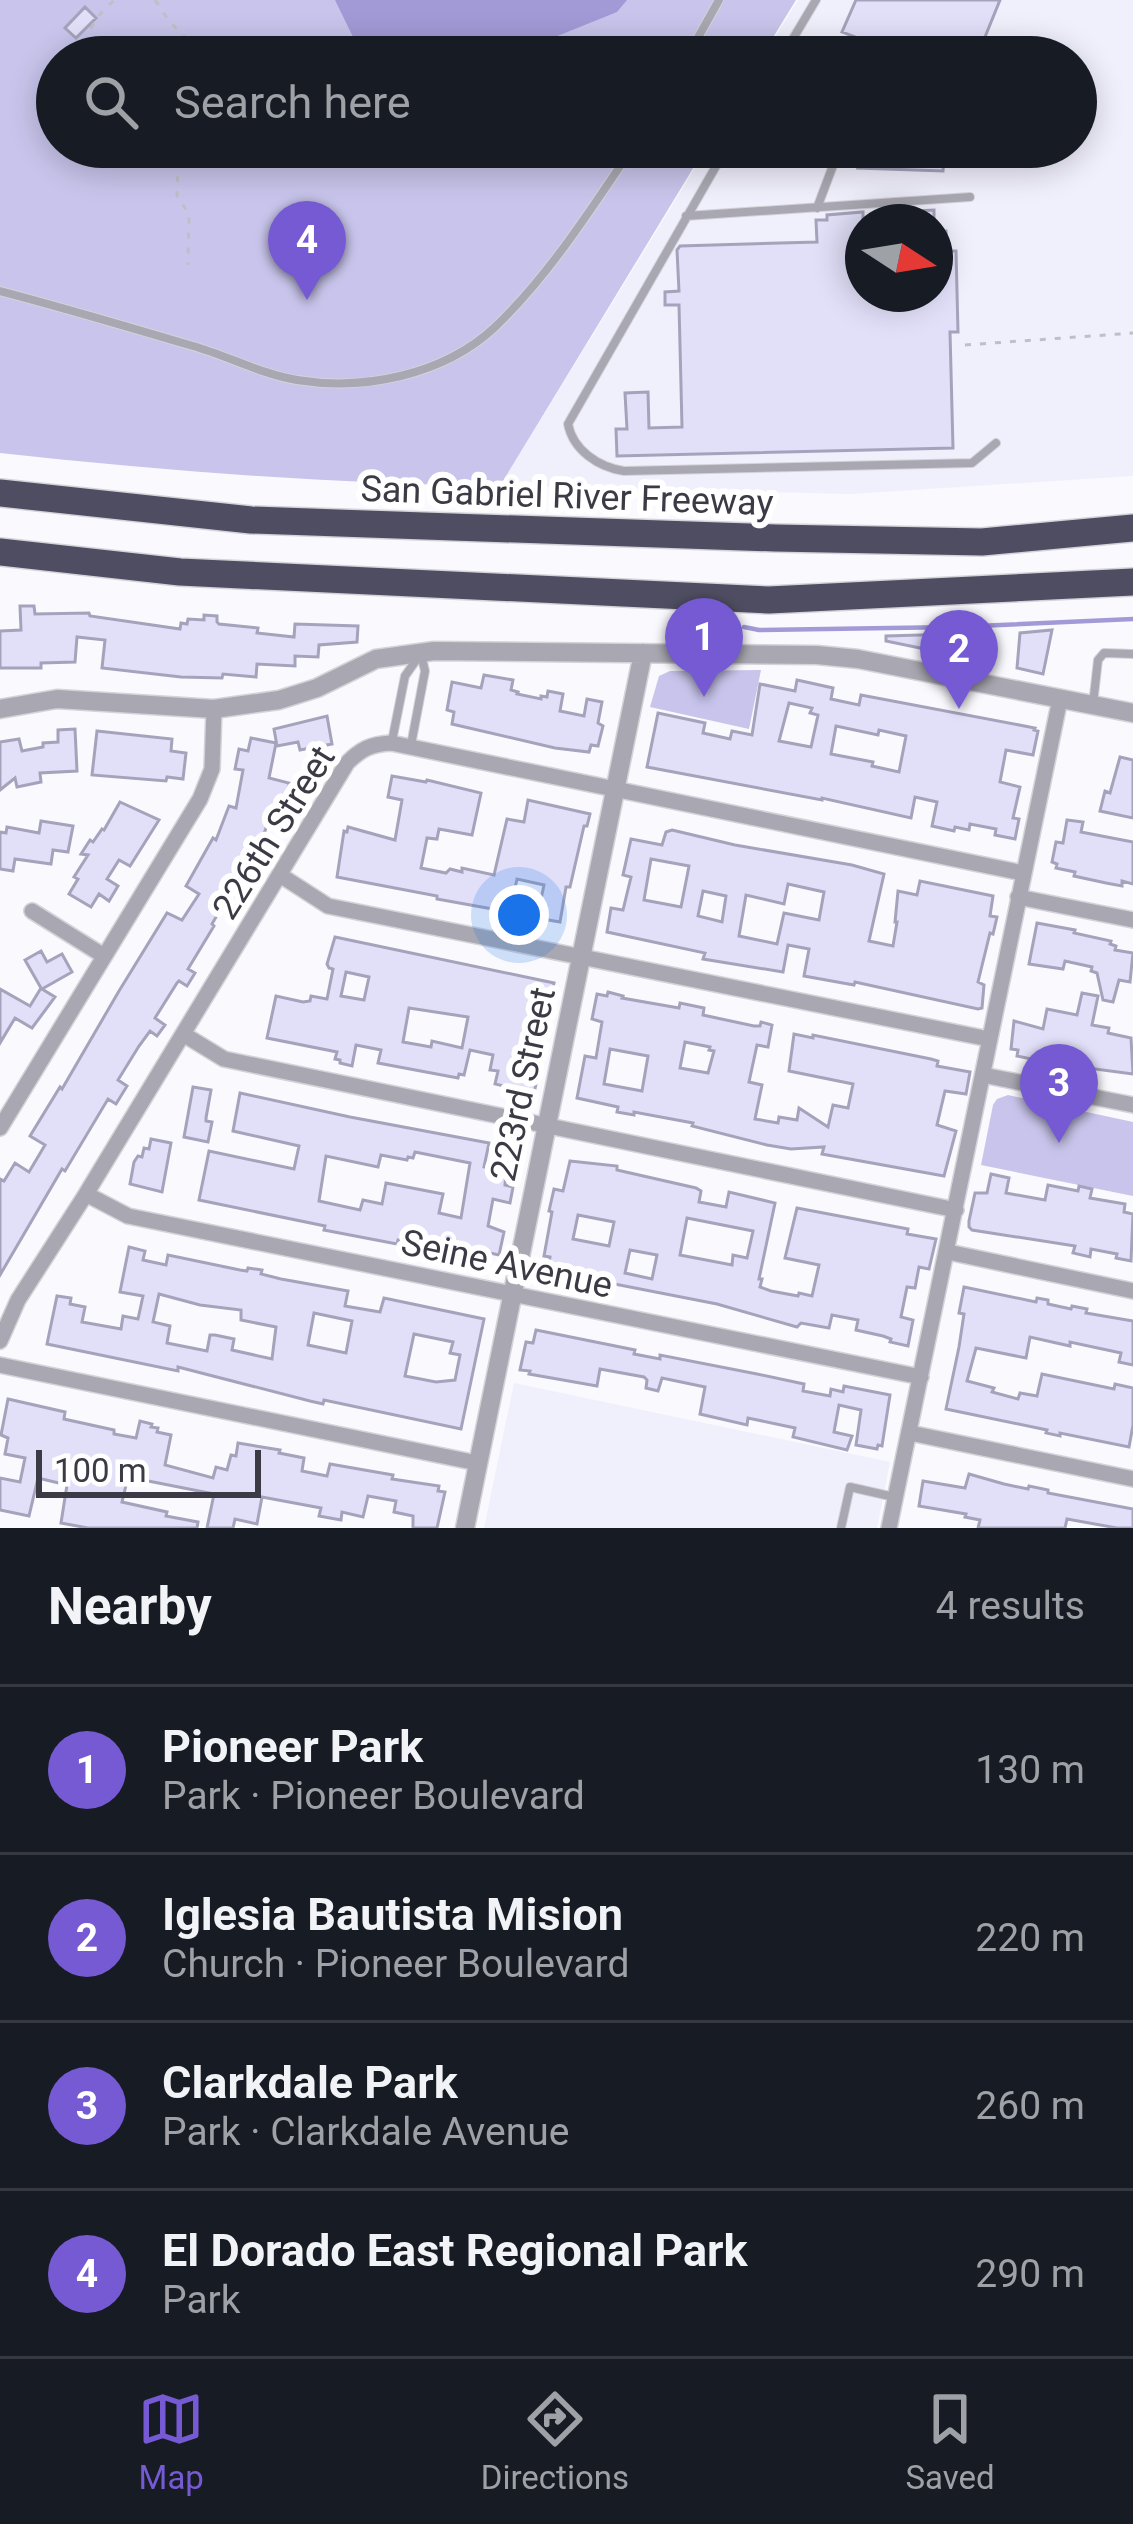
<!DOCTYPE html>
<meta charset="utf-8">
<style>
:root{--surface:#171b24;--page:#20242c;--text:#f1f3f6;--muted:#9ea1a6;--line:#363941;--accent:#755ad4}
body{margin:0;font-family:Roboto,sans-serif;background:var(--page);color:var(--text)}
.compass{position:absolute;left:845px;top:204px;width:108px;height:108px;border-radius:50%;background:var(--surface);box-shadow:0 6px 30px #0003;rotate:102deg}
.scale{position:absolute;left:36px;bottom:30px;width:225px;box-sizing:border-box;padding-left:12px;border:6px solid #3c3b45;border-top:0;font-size:33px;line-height:42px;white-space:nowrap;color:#3c3b45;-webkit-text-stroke:9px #fff;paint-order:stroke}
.you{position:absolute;left:519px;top:915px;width:42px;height:42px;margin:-30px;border:9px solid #fff;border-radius:50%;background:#1a73e8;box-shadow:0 0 0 18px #1a73e833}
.badge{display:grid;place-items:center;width:78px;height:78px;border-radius:50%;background:var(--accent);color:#fff;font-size:39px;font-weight:700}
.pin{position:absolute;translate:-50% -99px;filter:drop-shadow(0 3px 6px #0008)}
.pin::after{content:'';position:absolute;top:63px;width:42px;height:36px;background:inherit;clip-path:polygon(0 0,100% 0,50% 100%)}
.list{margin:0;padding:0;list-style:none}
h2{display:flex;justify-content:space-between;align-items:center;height:156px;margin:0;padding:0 48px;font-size:51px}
h2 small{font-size:39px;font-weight:400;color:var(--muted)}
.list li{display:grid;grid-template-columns:78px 1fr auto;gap:36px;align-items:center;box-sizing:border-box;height:168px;padding:0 48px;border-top:3px solid var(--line)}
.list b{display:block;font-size:45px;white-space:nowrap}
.list p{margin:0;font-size:39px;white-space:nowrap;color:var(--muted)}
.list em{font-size:39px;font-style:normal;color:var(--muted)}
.icon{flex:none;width:66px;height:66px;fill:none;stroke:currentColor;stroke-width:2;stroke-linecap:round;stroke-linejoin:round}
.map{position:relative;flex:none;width:1133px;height:1528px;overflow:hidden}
.search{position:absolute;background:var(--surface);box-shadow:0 6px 30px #0003;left:36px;right:36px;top:36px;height:132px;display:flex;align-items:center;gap:30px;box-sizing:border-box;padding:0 42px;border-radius:66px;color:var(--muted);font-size:45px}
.sheet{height:828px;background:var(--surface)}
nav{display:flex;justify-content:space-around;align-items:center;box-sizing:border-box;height:168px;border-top:3px solid var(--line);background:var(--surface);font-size:33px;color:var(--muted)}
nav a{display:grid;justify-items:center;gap:6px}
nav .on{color:var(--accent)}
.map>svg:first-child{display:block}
</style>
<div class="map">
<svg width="1133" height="1528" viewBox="0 0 1133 1528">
<rect width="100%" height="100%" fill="#faf9fe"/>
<!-- built -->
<path fill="#f0effc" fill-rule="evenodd" d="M798 0H1133V476L850 494 500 486 708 147H1076V57H763ZM863 222H935V294H863Z
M514 1383 890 1462 877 1528H484Z"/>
<!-- green -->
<path fill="#c8c4eb" d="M0 0H796L761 57H57V147H706L500 486C333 484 166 471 0 453Z
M761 670 749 729 650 707 659 676 670 671Z
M1008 1095 1133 1122V1196L981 1165 993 1105 997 1099Z"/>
<!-- water -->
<path fill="#a29ad6" d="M335 0H627L617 12 545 41 520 57H380L354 39Z"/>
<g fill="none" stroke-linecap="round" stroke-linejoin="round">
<!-- stream -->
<path stroke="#a29ad6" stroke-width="4.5" d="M744 627 759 630 954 627 1133 619"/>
</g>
<!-- building -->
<path fill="#e2e0f9" stroke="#a5a3bb" stroke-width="3" fill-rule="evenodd" d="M856 0H1000L985 37 999 43 993 57H849L858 38 842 32Z
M85 7 96 18 76 38 65 28Z
M867 147H945L943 171 858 168Z
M934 210V222H893V212Z
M863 212V294H935V231H946L947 251H956L958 332H950L953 448 617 456 616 429H627L625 393 648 392 649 428 682 427 679 305H665V292L679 291 677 250 680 246 817 242 816 220H827V215Z
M20 606H34L35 614 89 613 90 616 180 629 181 623 187 624 188 619 204 620V615L217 616V622L219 624 258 628 257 633 294 637 295 624 358 626 357 642 319 645 318 657 295 656V666L257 664 256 677 223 674 222 678 181 677 102 668 105 640 77 637 75 662 41 663V668H0V631L21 630Z
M1052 630 1043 674 1017 668 1020 633Z
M955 634 959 656 886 641V636Z
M484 675 513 680 511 690 518 692 517 694 541 699V696L547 697 548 691 563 694 560 711 584 716 587 699 602 702 598 723 603 726 598 746 591 745 589 752 555 748 452 724 454 712 447 710 452 682 481 688Z
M797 680 833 688 831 699 859 705 861 695 1035 728 1034 730 1038 731 1033 755 1006 750 1000 782 1020 787 1013 818 1019 819 1015 839 995 835 996 829 970 824 969 830 955 827 954 831 932 826 937 802 915 797 911 818 822 798V800L647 767 658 713 705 723 703 733 730 739 732 731 752 735 760 684 795 691ZM789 703 812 708 810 713 818 715 811 747 779 741ZM836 726 878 735 879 730 906 736 899 772 872 766 873 762 831 754Z
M327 716 332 744 300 750 298 742 277 746 274 729Z
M75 729 77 771 40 773 41 782 17 787 15 778 0 790V742L19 739 22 751 43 747V743L58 742V730Z
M97 731 172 739 171 751 186 753 183 779 167 777 166 781 92 775Z
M251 738 276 743 269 778 289 783 284 815 272 812 253 863 234 895 240 898 234 908 224 903 212 924 214 926 188 969 195 973 187 986 179 981 177 983 155 1018 165 1025 157 1036 150 1031 139 1046 118 1080 127 1086 116 1104 108 1099 65 1171 62 1169 0 1275V1179L4 1181 15 1163 29 1172 45 1145 30 1136 60 1087 62 1089 119 991 167 913 182 920 199 894 186 886 213 838 216 840 229 806 236 808 243 770 235 769 239 749 248 751Z
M1120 757 1133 760V818L1100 811 1105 791 1110 793Z
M392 776 426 782 427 780 481 793 472 835 439 829 437 839 427 838 421 868 446 873 450 869 462 872V868L494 875 507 819 524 822 528 800 590 814 587 826H584L570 887H566L560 922 537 918 544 885 517 879 509 916 497 913 498 910 437 899V896L337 877 344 831 347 832 348 827 395 840 402 800 388 797Z
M120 802 159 820 130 866 119 860 107 879 118 886 109 901 99 894 91 907 69 894 78 879 74 877 88 855 81 854 90 840 93 842 102 829 104 830Z
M1067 820 1083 822 1081 832 1133 842V884L1122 881V886L1106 883 1074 876 1075 872 1056 868 1057 864 1052 862 1056 842 1063 843Z
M41 821 73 826 68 852 53 850 51 864 15 859 13 871 0 869V832L6 833 7 827 39 833Z
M672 830 735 845 852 865 884 874 869 941 893 946 897 922H895L898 891 917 895 920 881 993 896 990 916 997 917 993 934 990 933 978 982 984 985 982 1008 978 1009 855 982 854 985 804 976 809 949 788 945 783 972 703 959 705 953 607 932 611 908 623 910 631 877 623 875 631 839 662 845 666 832ZM651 859 689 866 681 907 644 900ZM788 884 824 892 819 920 784 913 777 944 739 936 746 895 784 904ZM703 891 726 896 722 922 698 916Z
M1037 923 1075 930 1074 933 1111 941 1110 944 1116 946 1115 950 1133 953 1130 982 1119 980 1113 1002 1103 1000 1097 973 1091 971 1092 967 1065 961 1063 969 1029 964Z
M335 937 554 983 536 1061 541 1062 534 1093 495 1084 498 1071 490 1070 493 1055 470 1050 464 1075 459 1074 458 1078 378 1063 381 1050 356 1045 352 1066 340 1063V1060L335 1059 337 1052 267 1038 276 996 303 1002 310 1001 311 996 327 999 333 969 329 968 327 964ZM346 972 369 977 364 1000 341 996ZM409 1008 468 1017 462 1048 432 1041 431 1047 403 1042Z
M41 951 47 962 62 954 72 972 42 989 55 997 32 1028 15 1018 0 1043V989L30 1006 41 988 25 960Z
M608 992 623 996 622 998 679 1008 680 1003 704 1008 703 1015 754 1026H760L761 1022 772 1025 768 1047 757 1045 749 1082 762 1085 755 1119 778 1123 779 1117 797 1120 799 1108 828 1127 833 1105 848 1108 853 1084 789 1071 794 1034 813 1038V1035L931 1059 938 1061 937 1066 970 1072 966 1094 945 1091 937 1125 956 1131 944 1176 822 1154 824 1147 791 1149 767 1145 692 1126 693 1123 634 1112V1115L617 1112 618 1107 577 1098 585 1056 596 1058 602 1022 592 1019 597 994 607 996ZM685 1042 710 1047 709 1050 714 1051 708 1073 680 1068ZM610 1049 648 1056 642 1091 604 1084Z
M1082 993 1098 996 1092 1025 1109 1028 1108 1033 1131 1038 1133 1074 1050 1063 1017 1056 1018 1050 1011 1049 1014 1021 1043 1029 1047 1009 1077 1015Z
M193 1087 211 1090 206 1118V1121L212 1122 208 1142 184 1137Z
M240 1093 350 1117 489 1143 484 1167 506 1173 505 1185 513 1187 510 1203 493 1199 488 1226 504 1232 499 1255 462 1247 459 1252 398 1240 397 1244 324 1230 325 1226 199 1200 209 1151 294 1169 299 1146 233 1131ZM415 1152 470 1163 461 1218 439 1213 443 1194 386 1183 382 1204 363 1200 360 1210 319 1201 326 1156 378 1167 381 1155 407 1160 408 1157 413 1158Z
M151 1139 171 1143 162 1192 130 1184 134 1162 138 1156 142 1157 144 1148 149 1149Z
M570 1161 617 1166V1170L696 1188 701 1191 699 1202 726 1207 729 1192 775 1203 759 1279H762L760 1287 771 1291 798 1296 799 1293 812 1296 819 1265 785 1258 797 1208 908 1229 907 1234 936 1239 929 1269 919 1267 915 1288 907 1287 901 1317 913 1320 908 1346 890 1342 891 1339 883 1336 856 1330 858 1320 832 1315 829 1328 801 1323 797 1327 717 1304 548 1271 550 1257 544 1256 552 1212 549 1211 554 1189 563 1191ZM578 1215 614 1222 609 1246 573 1239ZM687 1218 753 1231 747 1258 733 1255 732 1265 680 1255ZM630 1250 657 1255 652 1279 625 1273Z
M991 1174 1009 1178 1006 1193 1045 1200 1048 1185 1078 1191 1079 1186 1092 1189 1090 1198 1125 1204 1124 1212 1133 1214 1131 1261 1116 1258 1117 1254 1091 1249 1090 1257 1073 1253 1075 1246 972 1230 969 1227V1221L975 1193H987Z
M129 1247 145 1251 143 1260 166 1265 168 1255 240 1270 247 1271 248 1268 262 1270 261 1274 281 1279 348 1291 345 1306 380 1312 384 1298 484 1319 461 1429 324 1400 323 1404 310 1401 178 1367V1371L47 1344 57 1296 71 1298 70 1304 85 1307 82 1322 121 1329 123 1316 138 1319 143 1296 120 1292ZM159 1294 200 1305 241 1310V1320L276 1327 272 1359 232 1350 234 1339 215 1335H210L207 1351 167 1343 170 1326 153 1322ZM314 1313 352 1321 346 1353 308 1345ZM414 1334 453 1342 450 1353 460 1355 455 1380 436 1382 405 1376Z
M964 1287 1036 1302 1037 1298 1048 1300V1304L1071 1309 1072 1306 1087 1309 1086 1313 1133 1321V1365L1119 1362 1121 1353 1070 1342V1346L1030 1337 1026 1358 976 1348 967 1381 994 1388 992 1392 1018 1399 1020 1393 1037 1396 1042 1374 1114 1389 1115 1384 1133 1388V1425L1129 1447 1060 1433V1436L1046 1433 1047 1430 946 1409 959 1347 964 1314 959 1313Z
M536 1330 635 1350 634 1354 660 1359V1355L757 1374 804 1384 803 1391 830 1396 831 1389 843 1392 844 1386 890 1395 882 1446 878 1445 877 1449 856 1445 861 1410 839 1405 834 1432 852 1436 847 1450 793 1437 795 1428 748 1418 747 1425 700 1414 705 1387 662 1378 658 1391 646 1388 647 1380 644 1377 600 1369 597 1386 529 1374 530 1371 520 1370 526 1342 533 1343Z
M8 1399 65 1412 64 1419 114 1430V1434L136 1438 140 1421 152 1424 151 1427 158 1428 157 1432 171 1435 165 1465 213 1478 216 1467 227 1470 231 1455 236 1456 238 1443 280 1450 279 1453 304 1458 302 1471 327 1476 330 1464 393 1475 392 1479 439 1486 438 1491 445 1492 437 1528H413V1516L394 1512 396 1501 368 1496 363 1517 342 1512 341 1520 319 1516 321 1508 262 1497 257 1524 235 1519 233 1528H207L214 1494 128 1477 122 1502 167 1512 166 1516 198 1522 197 1528H88L61 1523 67 1485 38 1478 29 1516 0 1510V1478L20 1482 25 1458 5 1454 8 1438 1 1435Z
M969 1474 1004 1484 1028 1489 1029 1486 1048 1490V1493L1133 1509V1528H1117L1067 1519 1065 1528H978L980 1520 965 1517 966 1514 919 1506 923 1481 965 1488Z"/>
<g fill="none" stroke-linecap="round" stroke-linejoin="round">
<defs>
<path id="service" d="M687 57 719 0
M782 57 816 0
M727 147 568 424C573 450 598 467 624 471L972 463 996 443
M817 208 840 147
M686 216 970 197
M0 291C65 308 129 327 193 346 228 356 261 374 297 380 364 391 443 375 494 328 548 277 591 209 633 147
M1093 704 1098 660 1104 653 1133 654
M392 741 405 676 417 659
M411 745 425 671 421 654
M841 1528 850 1487 894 1497"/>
<path id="minor" d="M280 875 328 906 989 1039
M1018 897 1133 920
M32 911 104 956
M183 1034 224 1059 956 1210
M983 1075 1133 1105
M0 1128 200 799 212 769 214 709
M86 1194 128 1216 921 1377
M948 1252 1133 1291
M0 1341 18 1300 86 1194 347 763C361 749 371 744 391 743L1023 873
M0 1365 477 1463
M910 1433 1133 1479
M889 1528 1060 699"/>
<path id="tertiary" d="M0 709 57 699 214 709 279 700 317 688 376 659 434 651 817 655 858 659 1133 713
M465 1528 643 653"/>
<path id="motorway" d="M0 493 251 520 775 538 982 542 1133 528
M0 552 180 572 769 600 1133 582"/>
</defs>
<!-- service casing -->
<use href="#service" stroke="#d4d3d9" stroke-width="10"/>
<!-- minor casing -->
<use href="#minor" stroke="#d4d3d9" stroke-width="18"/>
<!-- tertiary casing -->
<use href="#tertiary" stroke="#d4d3d9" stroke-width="21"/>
<!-- motorway casing -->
<use href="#motorway" stroke="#d4d3d9" stroke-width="30"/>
<!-- path -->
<path stroke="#c0bfc5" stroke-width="3" stroke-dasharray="6 9" stroke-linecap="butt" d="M155 0 169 21 188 40
M81 57C86 34 96 14 115 0
M173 147 178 164 177 196 189 214 188 265
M965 345 1133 333"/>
<!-- service -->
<use href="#service" stroke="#a9a8b2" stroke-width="8"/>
<!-- minor -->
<use href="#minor" stroke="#a9a8b2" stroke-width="15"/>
<!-- tertiary -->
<use href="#tertiary" stroke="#a9a8b2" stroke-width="18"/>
<!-- motorway -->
<use href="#motorway" stroke="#4f4d61" stroke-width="27"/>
</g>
<g text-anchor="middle" stroke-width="12" stroke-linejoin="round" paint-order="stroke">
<!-- street labels -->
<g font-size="36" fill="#3c3b45" stroke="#fff">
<text transform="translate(567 495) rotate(2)" y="13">San Gabriel River Freeway</text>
<text transform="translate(273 832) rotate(-58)" y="13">226th Street</text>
<text transform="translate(522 1084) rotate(-78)" y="13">223rd Street</text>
<text transform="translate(507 1263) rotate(12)" y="13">Seine Avenue</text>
</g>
</g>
</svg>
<svg class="compass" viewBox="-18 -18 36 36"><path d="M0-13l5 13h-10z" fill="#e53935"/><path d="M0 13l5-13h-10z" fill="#9ea1a6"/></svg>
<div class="scale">100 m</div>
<div class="you"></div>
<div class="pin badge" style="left:704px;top:697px">1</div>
<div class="pin badge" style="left:959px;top:709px">2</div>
<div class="pin badge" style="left:1059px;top:1143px">3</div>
<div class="pin badge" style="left:307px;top:300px">4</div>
<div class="search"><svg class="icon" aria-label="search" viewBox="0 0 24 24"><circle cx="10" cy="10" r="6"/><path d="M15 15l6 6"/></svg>Search here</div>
</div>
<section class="sheet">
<h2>Nearby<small>4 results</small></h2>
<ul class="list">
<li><span class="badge">1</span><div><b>Pioneer Park</b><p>Park · Pioneer Boulevard</p></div><em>130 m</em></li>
<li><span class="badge">2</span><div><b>Iglesia Bautista Mision</b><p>Church · Pioneer Boulevard</p></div><em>220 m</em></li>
<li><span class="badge">3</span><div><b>Clarkdale Park</b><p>Park · Clarkdale Avenue</p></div><em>260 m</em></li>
<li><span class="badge">4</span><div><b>El Dorado East Regional Park</b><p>Park</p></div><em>290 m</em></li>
</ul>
</section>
<nav>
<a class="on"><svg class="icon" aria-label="map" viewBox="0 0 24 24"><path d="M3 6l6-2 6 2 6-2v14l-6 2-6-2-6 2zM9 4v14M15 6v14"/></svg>Map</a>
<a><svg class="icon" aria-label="directions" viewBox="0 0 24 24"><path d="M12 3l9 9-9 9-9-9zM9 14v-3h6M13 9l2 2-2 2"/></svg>Directions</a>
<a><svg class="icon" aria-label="saved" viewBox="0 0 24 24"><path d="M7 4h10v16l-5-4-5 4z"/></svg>Saved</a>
</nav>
